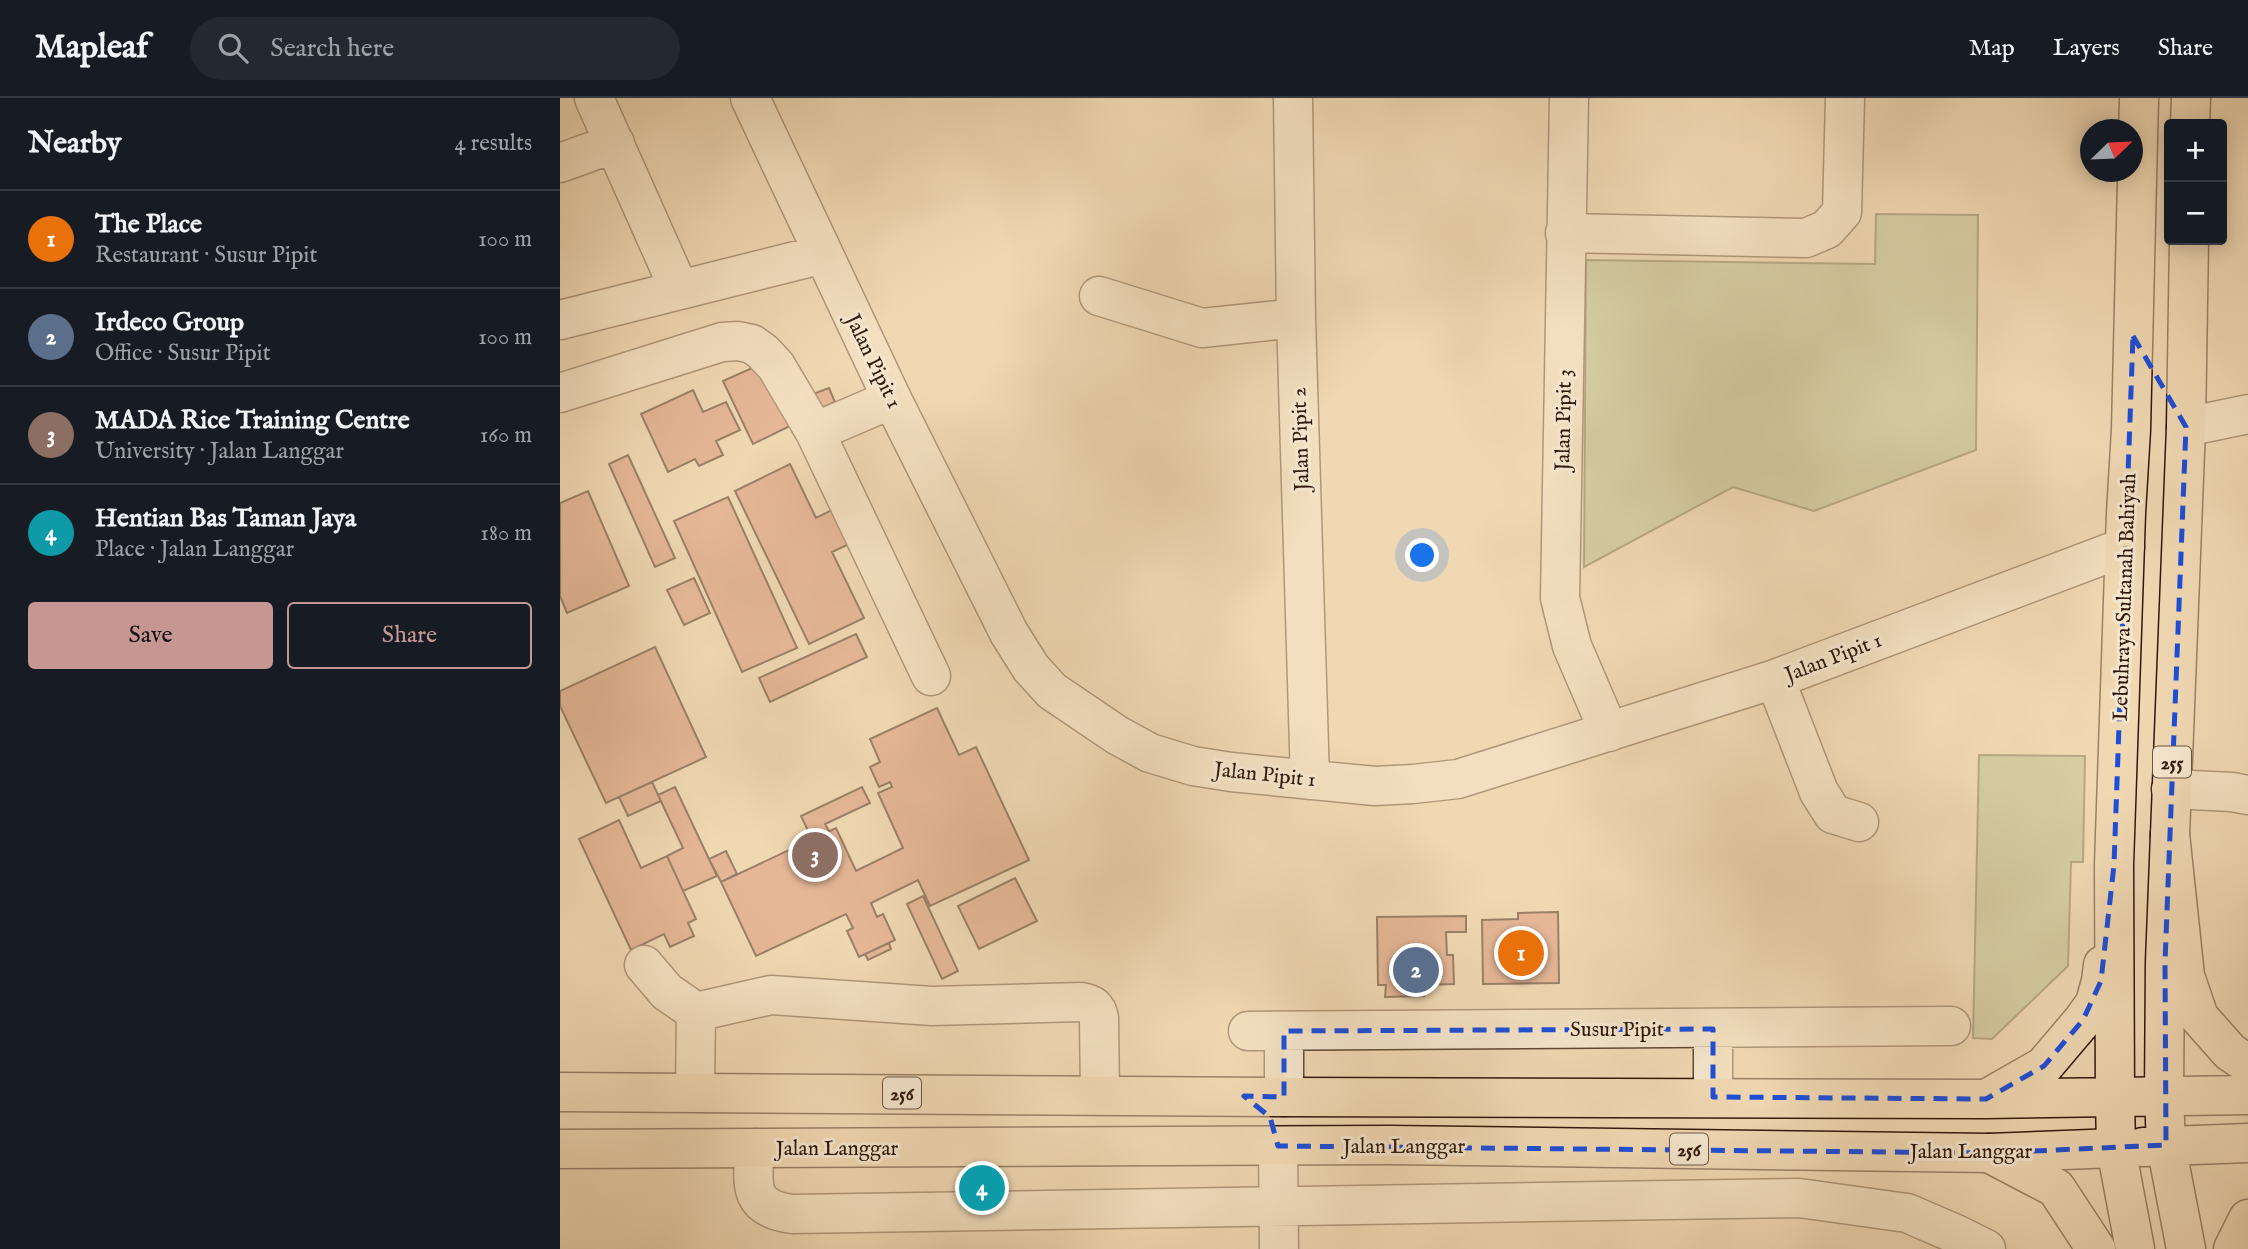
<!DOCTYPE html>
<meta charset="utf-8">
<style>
:root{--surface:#171b24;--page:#242831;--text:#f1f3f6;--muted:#9ea1a6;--line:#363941;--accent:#c59692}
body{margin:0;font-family:"IM FELL English",serif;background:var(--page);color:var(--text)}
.controls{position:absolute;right:21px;top:21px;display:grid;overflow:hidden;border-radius:7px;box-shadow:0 4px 18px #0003}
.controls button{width:63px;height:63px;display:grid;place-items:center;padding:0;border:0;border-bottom:2px solid var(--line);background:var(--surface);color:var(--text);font:35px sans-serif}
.compass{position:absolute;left:1520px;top:21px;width:63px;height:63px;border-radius:50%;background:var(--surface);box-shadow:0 4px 18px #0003;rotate:67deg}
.you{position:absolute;left:863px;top:458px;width:24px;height:24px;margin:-18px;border:5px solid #fff;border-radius:50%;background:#1a73e8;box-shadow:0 0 0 10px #1a73e833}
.badge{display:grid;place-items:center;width:46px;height:46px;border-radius:50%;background:var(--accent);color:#fff;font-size:23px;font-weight:700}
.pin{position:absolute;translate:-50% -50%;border:4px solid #fff;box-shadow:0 2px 7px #0006}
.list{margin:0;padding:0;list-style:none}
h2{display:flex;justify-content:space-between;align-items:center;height:91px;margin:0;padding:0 28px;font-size:30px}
h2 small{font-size:23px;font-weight:400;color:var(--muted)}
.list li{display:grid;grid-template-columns:46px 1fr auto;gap:21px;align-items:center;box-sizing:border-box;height:98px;padding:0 28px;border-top:2px solid var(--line)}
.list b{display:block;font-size:26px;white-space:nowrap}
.list p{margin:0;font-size:23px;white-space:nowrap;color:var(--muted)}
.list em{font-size:23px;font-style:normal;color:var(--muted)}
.actions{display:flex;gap:14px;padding:21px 28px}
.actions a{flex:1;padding:16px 0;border:2px solid var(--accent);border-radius:7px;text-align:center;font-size:24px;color:var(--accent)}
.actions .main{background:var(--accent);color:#111}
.icon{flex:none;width:38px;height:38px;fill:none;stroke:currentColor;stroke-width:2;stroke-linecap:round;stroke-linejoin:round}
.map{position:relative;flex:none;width:1688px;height:1151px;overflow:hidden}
header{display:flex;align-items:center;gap:42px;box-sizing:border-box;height:98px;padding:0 35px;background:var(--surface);border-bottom:2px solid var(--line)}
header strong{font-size:33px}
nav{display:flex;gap:38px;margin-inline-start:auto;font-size:24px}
.search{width:490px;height:63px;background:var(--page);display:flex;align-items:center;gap:18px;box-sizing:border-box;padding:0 24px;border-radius:38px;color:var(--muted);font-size:26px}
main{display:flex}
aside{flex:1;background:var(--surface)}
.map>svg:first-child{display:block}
</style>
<header>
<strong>Mapleaf</strong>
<div class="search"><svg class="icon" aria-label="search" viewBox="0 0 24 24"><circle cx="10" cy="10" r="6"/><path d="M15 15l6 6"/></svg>Search here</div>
<nav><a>Map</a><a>Layers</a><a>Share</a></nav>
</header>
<main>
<aside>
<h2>Nearby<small>4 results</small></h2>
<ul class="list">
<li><span class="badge" style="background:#e8710a">1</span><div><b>The Place</b><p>Restaurant · Susur Pipit</p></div><em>100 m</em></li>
<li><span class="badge" style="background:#5c6f8a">2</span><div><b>Irdeco Group</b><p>Office · Susur Pipit</p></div><em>100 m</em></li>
<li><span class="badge" style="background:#8d6e63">3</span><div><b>MADA Rice Training Centre</b><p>University · Jalan Langgar</p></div><em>160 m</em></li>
<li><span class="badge" style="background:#0f9aa8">4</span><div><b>Hentian Bas Taman Jaya</b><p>Place · Jalan Langgar</p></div><em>180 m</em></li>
</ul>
<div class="actions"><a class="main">Save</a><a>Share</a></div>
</aside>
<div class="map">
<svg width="1688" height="1151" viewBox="0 0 1688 1151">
<rect width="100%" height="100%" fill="#f0d8b3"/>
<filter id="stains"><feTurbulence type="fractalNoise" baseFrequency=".00286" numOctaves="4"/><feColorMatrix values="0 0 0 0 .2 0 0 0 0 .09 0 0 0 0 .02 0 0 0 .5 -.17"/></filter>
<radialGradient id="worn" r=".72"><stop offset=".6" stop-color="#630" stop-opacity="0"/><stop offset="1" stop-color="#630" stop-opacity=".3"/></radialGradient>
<!-- green -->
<path fill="#b5bf90" stroke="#736c4e" stroke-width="2" d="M1316 116 1418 117 1416 352 1254 413 1173 389 1024 469 1026 162 1315 166Z
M1419 657 1525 658 1523 764H1511L1508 868 1432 941 1413 940Z"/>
<!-- building -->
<path fill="#d78f77" stroke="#31180d" stroke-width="2" d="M201 266 230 328 193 346 163 283Z
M269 290 275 304 260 311 253 296Z
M133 292 143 314 166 304 180 332 156 343 163 357 139 368 135 361 108 374 81 316Z
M68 357 115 460 95 469 49 366Z
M230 366 256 420 288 404 304 439 272 454 304 520 249 546 175 393Z
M28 393 69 488 7 515 0 498V405Z
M168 399 237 550 182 574 114 423Z
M134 480 150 515 124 527 107 492Z
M296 536 307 559 210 604 199 580Z
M95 549 146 659 46 705 0 608V593Z
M377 610 399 657 416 649 469 762 370 808 358 782 311 805 317 819 323 816 335 842 299 859 287 833 293 830 286 816 196 858 161 784 276 730 296 773 343 750 318 695 332 689 330 684 319 689 310 669 320 664 310 641Z
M92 684 101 703 68 718 59 699Z
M115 689 157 778 123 793 107 758 123 750 98 697Z
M302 689 310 705 265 726 269 733 252 741 241 718Z
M59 722 81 770 107 758 136 821 128 825 134 838 110 849 104 836 71 852 19 741Z
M166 753 177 776 161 784 149 761Z
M455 780 477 823 419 851 398 808Z
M363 798 398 873 382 881 347 806Z
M998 814 999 885 923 886 922 822 958 821V815Z
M906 818V834H886L887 857H893L894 886 864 887V898L825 899 826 887H818L817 819Z
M329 845 331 851 308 862 305 856Z
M410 1085 435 1086 434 1095 410 1094Z"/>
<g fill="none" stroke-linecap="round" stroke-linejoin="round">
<defs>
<path id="minor" d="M34 0 119 191
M190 0 332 301 449 535 471 570 492 593 557 637 590 655 633 668 671 674 815 688 853 686 898 681 1215 581 1565 449
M733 0 736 220 750 682
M1009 0 1000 500 1012 548 1049 634
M0 65 55 45
M1005 135 1246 140 1267 131 1282 114 1285 0
M539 198 642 230 736 220
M0 222 263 156
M0 295 162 244 178 243 192 246 203 254 216 268 255 334 371 578
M1626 329 1688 316
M255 334 332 301
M1215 581 1259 694 1273 716 1299 724
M1611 691 1672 694 1688 697
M84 867 107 894 136 914 211 897 372 908 521 904C532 906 537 909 539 920L540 997
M1153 931V999
M688 933 1391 928
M724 933V999
M135 993 136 914
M718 1048 719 1151
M195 1050C192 1087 188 1110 232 1116L1239 1100 1347 1115 1398 1137 1426 1151"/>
<path id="major" d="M1630 26 1631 0
M0 994 724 999 1426 1001 1555 999 1554 767 1566 415 1571 332 1579 0
M1604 998 1605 864 1626 329 1629 142
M1428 1000 1484 968 1523 922 1535 905 1541 883 1543 867
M0 1051 829 1047 1429 1055 1556 1050"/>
<path id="highway" d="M1610 736 1625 878 1639 919 1670 954 1688 966
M1604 998 1606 1047 1626 1151
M1583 1049 1688 1045
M1429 1055 1496 1090 1536 1151
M1575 1151 1556 1050 1555 999 1688 997
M1673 1151 1688 1121"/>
</defs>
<!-- minor casing -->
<use href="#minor" stroke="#614836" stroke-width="41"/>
<!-- major casing -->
<use href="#major" stroke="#31180d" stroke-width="41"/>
<!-- highway casing -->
<use href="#highway" stroke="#31180d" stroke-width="41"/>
<!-- minor -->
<use href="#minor" stroke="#f5e6ce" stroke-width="38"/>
<!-- major -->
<use href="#major" stroke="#f0d8b3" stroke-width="38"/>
<!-- highway -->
<use href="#highway" stroke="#f0d8b3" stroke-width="38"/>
</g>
<!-- marked area -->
<path d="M0 0H1688V1151H0ZM1573 238 1626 329 1605 864 1606 1047 1429 1055 718 1048 710 1019 684 998 724 999V933L1153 931V999L1426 1001 1484 968 1523 922 1541 883 1554 767Z" fill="#f0d8b3" fill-opacity=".55" fill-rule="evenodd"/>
<path fill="none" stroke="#1d4ed8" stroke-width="5" stroke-dasharray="14 9" stroke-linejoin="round" d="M1573 238 1626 329 1605 864 1606 1047 1429 1055 718 1048 710 1019 684 998 724 999V933L1153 931V999L1426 1001 1484 968 1523 922 1541 883 1554 767Z"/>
<g text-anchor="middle" stroke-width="6" stroke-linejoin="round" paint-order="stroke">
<!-- shield labels -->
<g fill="#f5e6ce" stroke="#6c5647" stroke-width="2">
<rect x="1593" y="648.5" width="38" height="31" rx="5"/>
<rect x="323" y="979.5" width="38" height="31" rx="5"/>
<rect x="1110" y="1035.5" width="38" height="31" rx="5"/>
</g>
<g font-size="19" font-weight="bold" fill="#31180d">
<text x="1612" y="671">255</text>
<text x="342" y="1002">256</text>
<text x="1129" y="1058">256</text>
</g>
<!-- street labels -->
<g font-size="21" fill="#31180d" stroke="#f5e6ce">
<text transform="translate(314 263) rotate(64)" y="7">Jalan Pipit 1</text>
<text transform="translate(1003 322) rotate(-89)" y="7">Jalan Pipit 3</text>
<text transform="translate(740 341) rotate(-92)" y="7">Jalan Pipit 2</text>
<text transform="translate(1564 499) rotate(-88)" y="7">Lebuhraya Sultanah Bahiyah</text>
<text transform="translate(1273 559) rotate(-21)" y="7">Jalan Pipit 1</text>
<text transform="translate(705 676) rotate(6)" y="7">Jalan Pipit 1</text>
<text x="1057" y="938">Susur Pipit</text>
<text x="844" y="1055">Jalan Langgar</text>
<text x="277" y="1057">Jalan Langgar</text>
<text x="1411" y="1060">Jalan Langgar</text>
</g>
</g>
<rect width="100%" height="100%" filter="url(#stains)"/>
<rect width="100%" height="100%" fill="url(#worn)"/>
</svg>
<div class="controls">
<button>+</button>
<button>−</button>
</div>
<svg class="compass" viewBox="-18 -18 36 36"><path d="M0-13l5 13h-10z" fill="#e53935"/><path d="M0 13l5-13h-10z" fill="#9ea1a6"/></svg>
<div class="you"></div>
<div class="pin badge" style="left:961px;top:855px;background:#e8710a">1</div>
<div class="pin badge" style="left:856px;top:872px;background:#5c6f8a">2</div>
<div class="pin badge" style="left:255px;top:757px;background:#8d6e63">3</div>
<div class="pin badge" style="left:422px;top:1090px;background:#0f9aa8">4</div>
</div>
</main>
